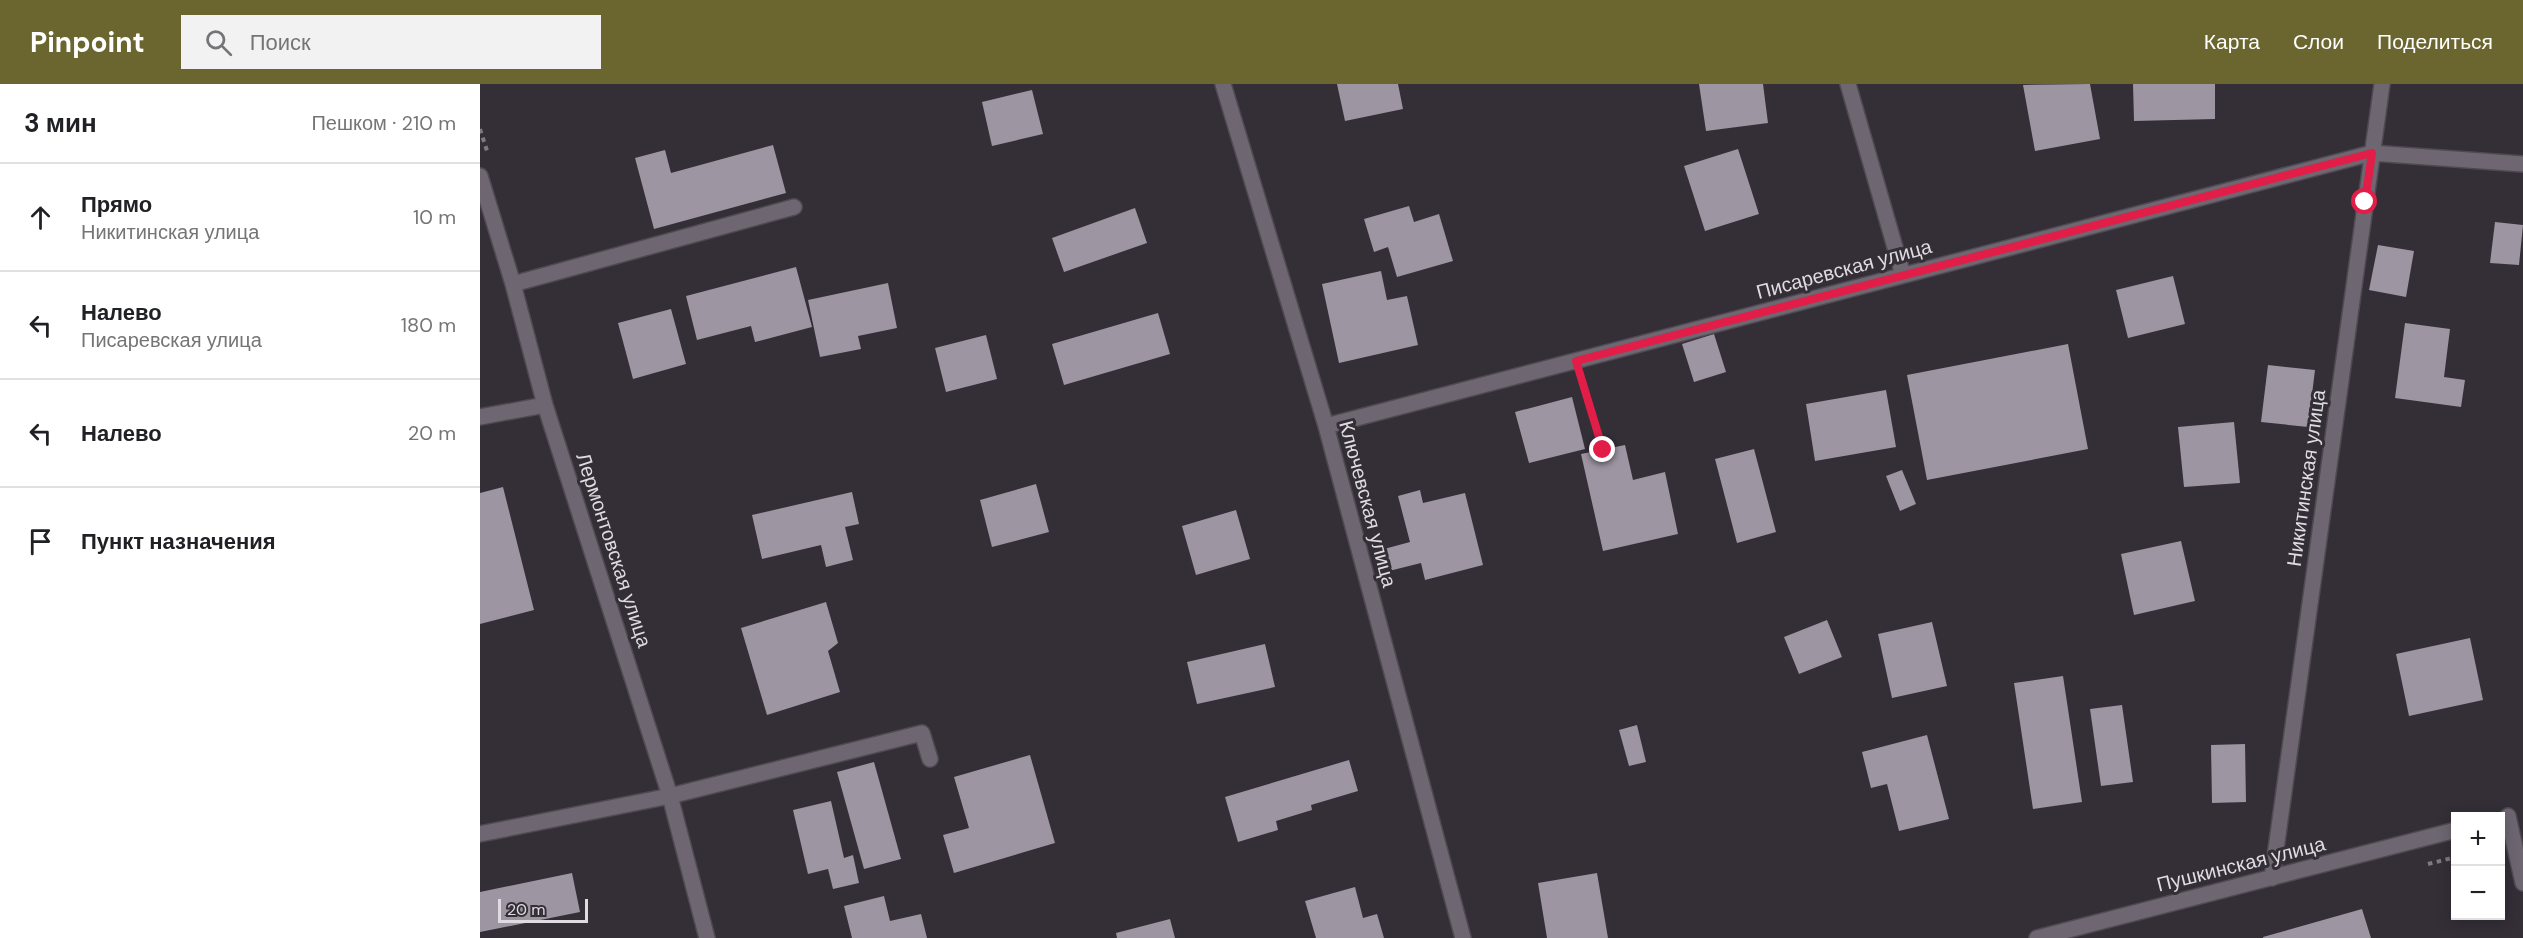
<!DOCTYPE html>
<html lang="ru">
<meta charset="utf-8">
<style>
:root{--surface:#fff;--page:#f2f2f2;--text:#202124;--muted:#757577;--line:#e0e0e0;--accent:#6b662f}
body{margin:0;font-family:"DM Sans",sans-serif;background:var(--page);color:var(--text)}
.controls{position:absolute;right:18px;bottom:18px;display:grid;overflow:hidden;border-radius:0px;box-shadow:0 3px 15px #0003}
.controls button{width:54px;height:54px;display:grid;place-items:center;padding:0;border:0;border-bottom:2px solid var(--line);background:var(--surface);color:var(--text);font:30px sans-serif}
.scale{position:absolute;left:18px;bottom:15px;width:90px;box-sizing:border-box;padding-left:6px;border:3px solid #dfdbe1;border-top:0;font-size:16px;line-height:21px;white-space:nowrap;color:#dfdbe1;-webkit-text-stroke:4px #342e37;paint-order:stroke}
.stop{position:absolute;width:18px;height:18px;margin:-14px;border:4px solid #e11d48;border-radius:50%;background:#fff}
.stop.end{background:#e11d48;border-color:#fff;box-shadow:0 2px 6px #0008}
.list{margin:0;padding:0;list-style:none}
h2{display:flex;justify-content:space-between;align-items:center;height:78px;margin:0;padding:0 24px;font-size:26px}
h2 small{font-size:20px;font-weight:400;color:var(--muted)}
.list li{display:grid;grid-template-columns:39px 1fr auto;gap:18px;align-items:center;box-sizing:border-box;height:108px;padding:0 24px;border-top:2px solid var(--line)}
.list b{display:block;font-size:22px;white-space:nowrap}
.list p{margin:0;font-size:20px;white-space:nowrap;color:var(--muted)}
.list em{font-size:20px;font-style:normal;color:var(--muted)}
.icon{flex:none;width:33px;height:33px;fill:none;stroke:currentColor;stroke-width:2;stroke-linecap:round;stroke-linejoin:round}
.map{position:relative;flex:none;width:2043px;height:854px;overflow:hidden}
header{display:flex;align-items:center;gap:36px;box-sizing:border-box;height:84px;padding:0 30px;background:var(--accent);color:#fff}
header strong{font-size:28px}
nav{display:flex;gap:33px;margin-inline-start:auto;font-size:21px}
.search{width:420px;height:54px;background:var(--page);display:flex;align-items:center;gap:15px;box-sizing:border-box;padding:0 21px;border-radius:0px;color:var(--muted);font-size:22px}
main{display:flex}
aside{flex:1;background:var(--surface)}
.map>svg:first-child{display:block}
</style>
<header>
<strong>Pinpoint</strong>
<div class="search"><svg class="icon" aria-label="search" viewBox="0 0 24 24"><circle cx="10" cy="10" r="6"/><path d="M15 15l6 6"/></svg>Поиск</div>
<nav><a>Карта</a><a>Слои</a><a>Поделиться</a></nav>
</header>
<main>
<aside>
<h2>3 мин<small>Пешком · 210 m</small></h2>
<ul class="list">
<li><svg class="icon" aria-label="ahead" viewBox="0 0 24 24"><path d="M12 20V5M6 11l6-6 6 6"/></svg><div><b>Прямо</b><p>Никитинская улица</p></div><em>10 m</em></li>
<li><svg class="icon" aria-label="left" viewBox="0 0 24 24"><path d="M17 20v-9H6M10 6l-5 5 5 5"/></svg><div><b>Налево</b><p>Писаревская улица</p></div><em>180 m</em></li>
<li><svg class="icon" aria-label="left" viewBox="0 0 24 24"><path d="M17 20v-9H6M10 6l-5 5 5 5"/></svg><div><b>Налево</b></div><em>20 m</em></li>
<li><svg class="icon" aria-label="arrive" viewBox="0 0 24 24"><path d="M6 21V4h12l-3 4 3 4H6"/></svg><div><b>Пункт назначения</b></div></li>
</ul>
</aside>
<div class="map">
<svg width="2043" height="854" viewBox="0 0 2043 854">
<rect width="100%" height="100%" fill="#342e37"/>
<!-- building -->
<path fill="#9d95a1" d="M857 0H918L923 25 865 37Z
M1219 0H1283L1288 39 1226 47Z
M1610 0 1620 55 1555 67 1543 1Z
M1653 0H1735V35L1654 37Z
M552 6 563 50 512 62 502 18Z
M293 61 306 109 174 145 155 74 185 66 191 89Z
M1258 65 1279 130 1225 147 1204 82Z
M929 122 934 138 959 130 973 177 917 193 908 163 894 168 884 135Z
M655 124 667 159 584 188 572 154Z
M2015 138 2043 141 2039 181 2010 179Z
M1898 161 1934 167 1926 213 1889 206Z
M316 183 332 243 275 258 271 242 217 256 206 212Z
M901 187 907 216 927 212 938 261 859 279 842 200Z
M1693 192 1705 240 1648 254 1636 206Z
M408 199 417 244 378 252 381 265 340 273 328 216Z
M191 225 206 280 153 295 138 239Z
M678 229 690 270 584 301 572 260Z
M1925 239 1970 245 1964 293 1985 296 1981 323 1915 314Z
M1234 250 1246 288 1214 298 1202 260Z
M506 251 517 295 466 308 455 264Z
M1588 260 1608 365 1447 396 1427 291Z
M1788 281 1835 286 1828 343 1781 338Z
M1406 306 1416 363 1335 377 1326 320Z
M1092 313 1105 365 1049 379 1035 328Z
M1754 338 1760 399 1704 403 1698 343Z
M1145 361 1153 396 1185 388 1198 450 1123 467 1101 370Z
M1274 365 1296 448 1257 459 1235 375Z
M1422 386 1436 420 1420 427 1406 392Z
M556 400 569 448 512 463 500 416Z
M23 403 54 526 0 540V409Z
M940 406 943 419 985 409 1003 481 945 496 941 479 909 487 904 465 930 458 918 412Z
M372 408 379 440 365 443 373 476 346 483 341 461 282 475 272 431Z
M756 426 770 475 716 491 702 442Z
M1701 457 1715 517 1654 531 1641 470Z
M346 518 358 559 348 567 360 608 287 631 261 544Z
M1347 536 1362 573 1319 590 1304 553Z
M1452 538 1467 602 1412 614 1398 550Z
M1990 554 2003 616 1929 632 1916 570Z
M785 560 795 603 717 620 707 578Z
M1583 592 1602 718 1553 725 1534 599Z
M1642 621 1653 698 1621 702 1610 625Z
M1157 641 1166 678 1149 682 1139 646Z
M1447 651 1469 735 1419 747 1407 700 1391 704 1382 668Z
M1765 660 1766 718 1732 719 1731 661Z
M550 671 575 759 474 789 463 751 489 744 474 693Z
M869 676 878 707 831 721 832 726 796 737 798 746 758 758 745 713Z
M394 678 421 775 384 785 357 688Z
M351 717 364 774 373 771 379 799 353 805 348 785 328 790 313 726Z
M92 789 100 828 0 848V808Z
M1117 789 1128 854H1067L1058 799Z
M875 803 883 834 897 830 904 854H836L825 817Z
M404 812 410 837 441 830 447 854H372L364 822Z
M1882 825 1891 854H1783V853Z
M690 835 695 854H637L636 849Z"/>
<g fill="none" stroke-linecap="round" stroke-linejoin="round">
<defs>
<path id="minor" d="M743 0 846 342 983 854
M1368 0 1423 191
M0 92 33 200 65 321 190 712 227 854
M33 200 314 123
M0 333 65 321
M846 342 1892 69 2043 80
M2028 732 2043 799
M0 750 190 712 442 649 450 675
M1792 794 1902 0
M1557 854 1976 746"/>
</defs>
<!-- minor casing -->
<use href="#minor" stroke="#4f4951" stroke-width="18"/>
<!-- path -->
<path stroke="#7f7a82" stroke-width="4" stroke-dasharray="4.5 4.5" stroke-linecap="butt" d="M0 45 8 70
M1102 297 1123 366
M1948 780 1976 773"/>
<!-- minor -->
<use href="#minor" stroke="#6e6772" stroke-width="15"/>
</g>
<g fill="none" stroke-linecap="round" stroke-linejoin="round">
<!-- route -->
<path stroke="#e11d48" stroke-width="8" d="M1123 366 1096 277 1892 69 1885 118"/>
</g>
<g text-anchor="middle" stroke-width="6" stroke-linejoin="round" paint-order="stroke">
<!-- street labels -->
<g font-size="20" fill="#dfdbe1" stroke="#342e37">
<text transform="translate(1364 185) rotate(-15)" y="7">Писаревская улица</text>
<text transform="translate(1826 394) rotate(-82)" y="7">Никитинская улица</text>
<text transform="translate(888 420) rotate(75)" y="7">Ключевская улица</text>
<text transform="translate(134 466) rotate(72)" y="7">Лермонтовская улица</text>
<text transform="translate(1761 780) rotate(-14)" y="7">Пушкинская улица</text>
</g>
</g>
</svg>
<div class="controls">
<button>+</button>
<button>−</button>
</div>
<div class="scale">20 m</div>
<div class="stop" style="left:1885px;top:118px"></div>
<div class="stop end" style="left:1123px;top:366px"></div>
</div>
</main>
